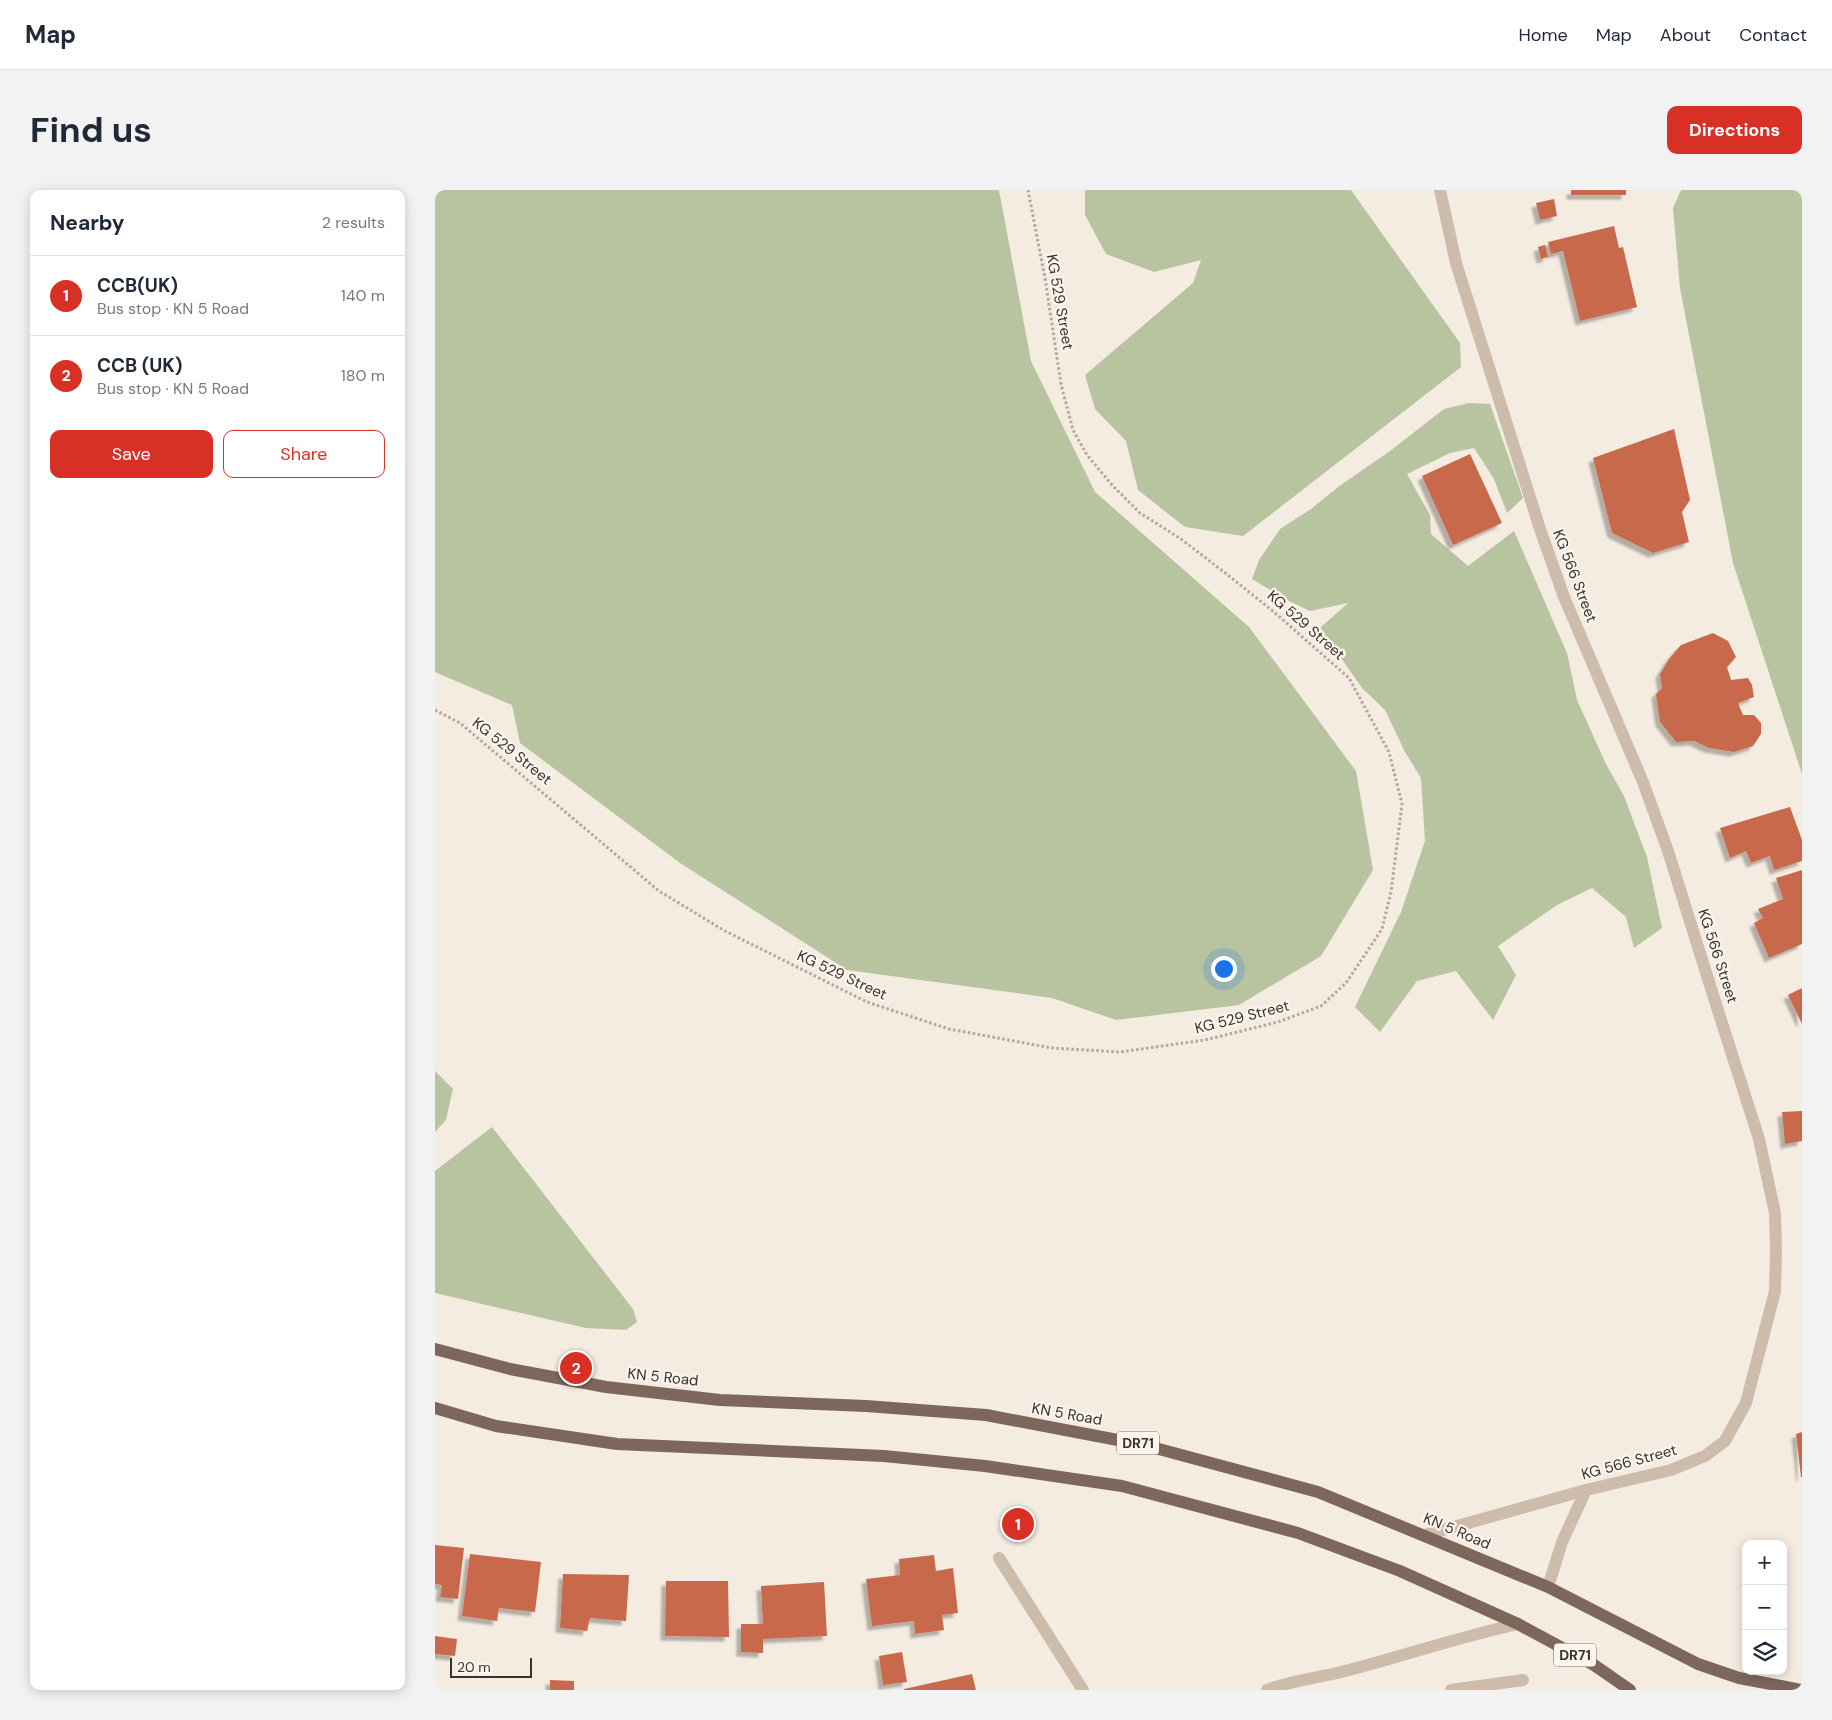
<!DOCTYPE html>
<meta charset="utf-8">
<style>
:root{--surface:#fff;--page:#f2f2f3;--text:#1f2937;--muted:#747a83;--line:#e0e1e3;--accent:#d93025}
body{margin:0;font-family:"DM Sans",sans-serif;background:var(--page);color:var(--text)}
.controls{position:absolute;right:15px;bottom:15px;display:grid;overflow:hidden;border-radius:10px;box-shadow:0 2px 12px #0003}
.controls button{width:45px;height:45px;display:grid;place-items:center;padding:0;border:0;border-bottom:1px solid var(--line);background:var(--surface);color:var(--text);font:25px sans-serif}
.scale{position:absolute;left:15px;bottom:12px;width:82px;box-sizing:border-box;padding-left:5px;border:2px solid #3b302b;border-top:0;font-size:14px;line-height:18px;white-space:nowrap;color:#3b302b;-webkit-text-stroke:4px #fbf5ee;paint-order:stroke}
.you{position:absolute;left:788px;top:778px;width:18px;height:18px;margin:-12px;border:4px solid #fff;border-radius:50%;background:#1a73e8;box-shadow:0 0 0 8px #1a73e833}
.badge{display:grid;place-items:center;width:32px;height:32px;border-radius:50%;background:var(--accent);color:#fff;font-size:16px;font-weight:700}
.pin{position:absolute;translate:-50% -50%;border:2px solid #fff;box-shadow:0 1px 5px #0006}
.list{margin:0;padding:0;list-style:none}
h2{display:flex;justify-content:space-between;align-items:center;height:65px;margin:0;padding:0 20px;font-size:21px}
h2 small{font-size:16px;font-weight:400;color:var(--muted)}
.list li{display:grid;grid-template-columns:32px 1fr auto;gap:15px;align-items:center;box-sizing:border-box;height:80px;padding:0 20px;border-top:1px solid var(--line)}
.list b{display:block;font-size:19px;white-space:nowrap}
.list p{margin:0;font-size:16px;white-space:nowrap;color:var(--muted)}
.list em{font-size:16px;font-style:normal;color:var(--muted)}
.actions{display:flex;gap:10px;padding:15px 20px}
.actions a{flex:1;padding:11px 0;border:1px solid var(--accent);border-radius:10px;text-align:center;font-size:18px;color:var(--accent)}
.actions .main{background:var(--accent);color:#fff}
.icon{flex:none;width:28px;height:28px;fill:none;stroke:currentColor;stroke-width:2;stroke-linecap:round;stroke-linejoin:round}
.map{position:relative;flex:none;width:1367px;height:1500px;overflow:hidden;border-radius:10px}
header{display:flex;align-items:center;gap:30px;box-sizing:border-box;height:70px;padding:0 25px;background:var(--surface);border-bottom:1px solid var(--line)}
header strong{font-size:24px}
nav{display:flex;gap:28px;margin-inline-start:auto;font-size:18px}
.intro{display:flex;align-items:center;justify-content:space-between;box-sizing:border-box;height:120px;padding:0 30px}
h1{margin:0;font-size:35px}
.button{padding:12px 22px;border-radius:10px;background:var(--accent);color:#fff;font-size:18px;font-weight:700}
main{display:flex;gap:30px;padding:0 30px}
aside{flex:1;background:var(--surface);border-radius:10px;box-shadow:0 2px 12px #0003}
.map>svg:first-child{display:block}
</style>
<header>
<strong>Map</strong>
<nav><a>Home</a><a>Map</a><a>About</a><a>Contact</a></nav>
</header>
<div class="intro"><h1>Find us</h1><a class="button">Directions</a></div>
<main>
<aside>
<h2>Nearby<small>2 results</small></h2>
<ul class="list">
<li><span class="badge">1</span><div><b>CCB(UK)</b><p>Bus stop · KN 5 Road</p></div><em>140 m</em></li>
<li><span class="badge">2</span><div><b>CCB (UK)</b><p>Bus stop · KN 5 Road</p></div><em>180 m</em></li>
</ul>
<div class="actions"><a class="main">Save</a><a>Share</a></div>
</aside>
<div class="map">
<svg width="1367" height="1500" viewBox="0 0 1367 1500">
<defs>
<filter id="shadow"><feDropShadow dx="-4.5" dy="4.5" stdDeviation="1" flood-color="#0004"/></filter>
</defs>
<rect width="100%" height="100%" fill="#f4ebe1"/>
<!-- green -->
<path fill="#b8c4a0" d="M0 0H564L596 171 660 302 814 437 921 581 938 680 886 766 804 815 681 830 617 808 412 780 245 673 85 553 77 515 0 482Z
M650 0H916L1025 153 1026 177 808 346 750 337 703 300 691 251 660 219 650 185 758 93 766 70 719 82 671 64 650 25Z
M1246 0H1367V584L1298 373 1245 98 1238 18Z
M1034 213 1055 214 1088 308 1072 323 1059 289 1039 258 1015 263 972 284 995 325 996 344 1033 376 1079 341 1132 463 1142 510 1171 574 1189 606 1212 667 1227 738 1199 758 1191 727 1157 698 1122 715 1063 756 1081 785 1058 830 1021 781 982 791 945 842 920 817 966 722 990 651 986 588 970 562 950 520 927 498 885 438 913 413 875 421 850 409 817 389 824 370 845 339 876 319 903 297 955 261 1009 219Z
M0 881 18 899 11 930 0 942Z
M57 937 198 1119 202 1132 191 1140 151 1138 0 1103V981Z"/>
<!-- building -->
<path fill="#c8694b" filter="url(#shadow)" d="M1136 0H1191V5H1136Z
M1119 9 1122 26 1105 30 1101 13Z
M1179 36 1184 58 1188 57 1202 117 1145 131 1128 61 1116 64 1113 52Z
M1110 55 1113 67 1106 69 1103 57Z
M1239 239 1255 310 1247 322 1254 352 1218 363 1177 343 1158 268Z
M1035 264 1067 333 1018 355 987 286Z
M1278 443 1293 451 1301 467 1292 477 1296 490 1313 488 1317 495 1319 507 1303 513 1308 525H1319L1326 533V544L1318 556 1299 562 1274 558 1259 551 1241 552 1225 532 1221 504 1227 498 1225 484 1234 469 1246 455Z
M1355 617 1367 650V671L1339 680 1335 666 1316 673 1311 661 1295 668 1285 638Z
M1367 680V754L1334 768 1319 733 1328 728 1323 719 1348 709 1341 688Z
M1367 798V834L1353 805Z
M1367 921V951L1350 954 1347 922Z
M1367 1242V1287H1366L1361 1244Z
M0 1355 29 1358 23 1409 5 1407 7 1395 0 1394Z
M35 1364 106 1372 100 1422 64 1418 62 1431 27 1426Z
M499 1365 501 1381 518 1378 523 1423 507 1425 509 1440 480 1444 479 1431 437 1436 431 1389 465 1385 464 1369Z
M128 1384 194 1385 191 1431 155 1428 152 1441 125 1438Z
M231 1391H293L294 1447 230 1446Z
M389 1392 392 1446 328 1449V1463L306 1462V1434H328L326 1396Z
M0 1446 22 1449 20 1466 0 1464Z
M467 1462 472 1492 448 1495 444 1466Z
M537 1484 541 1500H469V1499Z
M115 1490 139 1491V1500H115Z"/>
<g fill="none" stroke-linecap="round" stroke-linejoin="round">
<!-- path -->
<path stroke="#b9a596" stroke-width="3" stroke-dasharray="2.5 2.5" stroke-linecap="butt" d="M0 520 25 533 224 701 290 741 432 812 514 839 617 858 685 862 770 850 843 832 886 816 911 793 947 739 956 702 967 614 954 562 914 488 839 422 789 382 746 349 705 323 677 295 652 265 638 240 626 194 610 88 593 0"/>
<!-- service -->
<path stroke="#cdbbac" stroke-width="12" d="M1016 1500 1088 1490"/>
<!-- minor -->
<path stroke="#cdbbac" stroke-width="12" d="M990 1345 1151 1300 1236 1280 1270 1266 1290 1251 1311 1213 1340 1101 1341 1060 1340 1023 1324 949 1279 808 1233 661 1208 592 1129 407 1105 339 1021 73 1005 0
M564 1368 648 1500
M1113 1397 1127 1352 1151 1300
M832 1500C856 1490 884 1488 910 1481 968 1466 1024 1447 1083 1434"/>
<!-- primary -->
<path stroke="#7d675c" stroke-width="12" d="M0 1159 75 1179 171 1197 285 1210 431 1216 551 1225 709 1255 883 1302 1113 1397 1263 1474 1304 1488 1367 1500
M0 1218 61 1236 182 1254 449 1266 550 1276 687 1296 863 1343 965 1381 1083 1434 1159 1475 1195 1500"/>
</g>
<g text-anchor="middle" stroke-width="4.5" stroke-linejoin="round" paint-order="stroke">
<!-- shield labels -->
<g fill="#fbf5ee" stroke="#756b66" stroke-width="1">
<rect x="682" y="1241.5" width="42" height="23" rx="4"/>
<rect x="1119" y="1453.5" width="42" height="23" rx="4"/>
</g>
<g font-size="14" font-weight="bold" fill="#3b302b">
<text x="703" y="1258">DR71</text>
<text x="1140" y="1470">DR71</text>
</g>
<!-- street labels -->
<g font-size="15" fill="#3b302b" stroke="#fbf5ee">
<text transform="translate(625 112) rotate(80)" y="5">KG 529 Street</text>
<text transform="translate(1140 386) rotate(69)" y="5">KG 566 Street</text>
<text transform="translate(871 435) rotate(41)" y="5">KG 529 Street</text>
<text transform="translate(77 561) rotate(39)" y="5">KG 529 Street</text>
<text transform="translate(1283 766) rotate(72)" y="5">KG 566 Street</text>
<text transform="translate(407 785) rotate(25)" y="5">KG 529 Street</text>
<text transform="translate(807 827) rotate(-14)" y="5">KG 529 Street</text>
<text transform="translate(228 1187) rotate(6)" y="5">KN 5 Road</text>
<text transform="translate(632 1224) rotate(10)" y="5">KN 5 Road</text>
<text transform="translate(1194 1272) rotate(-15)" y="5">KG 566 Street</text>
<text transform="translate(1022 1341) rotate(23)" y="5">KN 5 Road</text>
</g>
</g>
</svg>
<div class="controls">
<button>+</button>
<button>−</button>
<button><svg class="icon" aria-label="layers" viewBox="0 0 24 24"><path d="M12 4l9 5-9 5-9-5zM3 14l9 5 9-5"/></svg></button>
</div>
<div class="scale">20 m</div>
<div class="you"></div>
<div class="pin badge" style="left:583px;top:1334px">1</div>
<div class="pin badge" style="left:141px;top:1178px">2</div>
</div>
</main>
